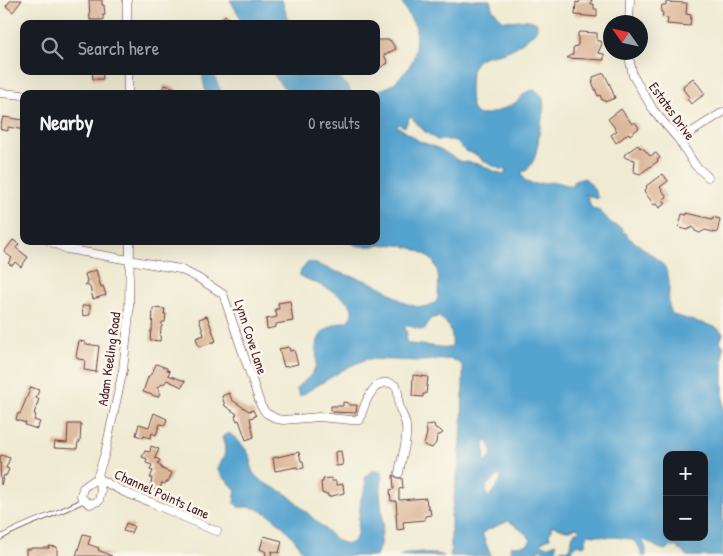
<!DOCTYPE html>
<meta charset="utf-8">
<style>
:root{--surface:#171b24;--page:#242831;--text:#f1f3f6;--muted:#9ea1a6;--line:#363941}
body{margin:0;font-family:"Patrick Hand",sans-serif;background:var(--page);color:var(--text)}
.controls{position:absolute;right:15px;bottom:15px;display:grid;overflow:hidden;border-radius:10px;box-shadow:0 5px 20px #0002}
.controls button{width:45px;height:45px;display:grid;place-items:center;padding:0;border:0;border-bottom:1px solid var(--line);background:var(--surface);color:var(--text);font:25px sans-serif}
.compass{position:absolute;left:603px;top:15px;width:45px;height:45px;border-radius:50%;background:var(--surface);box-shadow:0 5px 20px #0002;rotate:304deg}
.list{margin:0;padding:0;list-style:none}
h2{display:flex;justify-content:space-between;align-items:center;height:65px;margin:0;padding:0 20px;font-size:21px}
h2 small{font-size:16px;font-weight:400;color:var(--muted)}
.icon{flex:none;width:28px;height:28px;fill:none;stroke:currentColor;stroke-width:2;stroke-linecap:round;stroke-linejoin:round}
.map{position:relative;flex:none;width:723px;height:556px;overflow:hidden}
.search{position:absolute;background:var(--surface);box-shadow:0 5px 20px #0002;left:20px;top:20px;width:360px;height:55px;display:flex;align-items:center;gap:12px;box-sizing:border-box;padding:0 18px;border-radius:10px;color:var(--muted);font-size:19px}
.panel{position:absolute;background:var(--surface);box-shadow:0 5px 20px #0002;left:20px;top:90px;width:360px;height:155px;border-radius:10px}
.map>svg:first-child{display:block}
</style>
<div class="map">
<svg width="723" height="556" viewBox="0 0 723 556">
<rect width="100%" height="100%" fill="#fbf7ec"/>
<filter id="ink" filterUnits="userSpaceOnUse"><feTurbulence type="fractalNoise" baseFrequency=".02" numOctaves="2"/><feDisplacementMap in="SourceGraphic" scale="10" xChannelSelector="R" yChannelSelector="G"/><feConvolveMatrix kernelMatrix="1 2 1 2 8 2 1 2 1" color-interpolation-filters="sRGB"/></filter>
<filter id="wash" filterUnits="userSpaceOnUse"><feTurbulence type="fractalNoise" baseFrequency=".0096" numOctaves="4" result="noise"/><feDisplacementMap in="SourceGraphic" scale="20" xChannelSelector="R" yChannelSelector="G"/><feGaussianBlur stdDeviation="1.12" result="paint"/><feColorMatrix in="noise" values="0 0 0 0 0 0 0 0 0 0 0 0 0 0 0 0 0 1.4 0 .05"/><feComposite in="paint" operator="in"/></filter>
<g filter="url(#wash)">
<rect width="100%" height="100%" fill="#efead1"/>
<!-- water -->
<path fill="#55a3cf" stroke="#50617d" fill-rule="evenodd" d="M230 0H282L289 24H242L240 17Z
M400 0H490L492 8 502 20C515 23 525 16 537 23V29L534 33C527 38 518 47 510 50 493 58 475 51 471 74 470 83 468 109 477 114 484 118 506 108 513 104 519 101 522 94 527 92 531 90 535 90 538 92 548 99 542 118 540 128 538 142 537 161 526 171H522C522 191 545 181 556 182 562 183 566 186 572 185L574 181 585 178C591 183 595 190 598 198L596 199 585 194 588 198 591 207 601 212 611 223 623 229V233H626L628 237C636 243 660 260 664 266 675 283 663 302 673 315L709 325 717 328 723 333 720 342 723 345V556H687L677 547H670L665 550C655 548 652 543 644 540L643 541 646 549V556H641C640 536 623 538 608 537 601 536 594 535 588 534L585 545 583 546 578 544 571 550 575 553V556H563L561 551 557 556H547L546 553 538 548V556C532 556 526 550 522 551 517 552 516 556 510 556L511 554 510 548 511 546 527 545 531 540 526 534 509 521 483 532V536L491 556H450L451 552V515L459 465 462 425 463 383V368L461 364 452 359 422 361 367 359 348 367 300 396 296 388C303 382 311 377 315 368 318 360 315 352 317 344 320 329 334 324 347 321 350 318 353 315 352 310 351 296 312 282 300 276V272L307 263 311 262C322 266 333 271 344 274 357 278 369 281 381 287 393 293 401 304 415 306 423 308 435 306 438 298 438 288 440 276 436 267 431 253 411 247 398 245 390 244 382 245 374 246 365 246 356 248 349 241H376V94H371L379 90 388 87 394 83 407 70 413 60 415 53 416 28ZM411 117 424 131 437 140H451L455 141 465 151 475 154 483 161 500 169 505 170 506 172 503 175 479 164 459 161 440 149 419 141 397 126 399 124 405 127 409 118ZM439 317C450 324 453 334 452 346L450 348 411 344H408L406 341 407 334 405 328 406 325 422 330 426 328 428 322 432 318ZM486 441C494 447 493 458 485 463L484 443ZM667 455H704V537H667ZM499 475 501 477V480L488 498 487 496 486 486ZM551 526C557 525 563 531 569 530 572 530 574 528 577 527L580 531 578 532H575C570 538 573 542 569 549L566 550 564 549 557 552 556 550V543C551 545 545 549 541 543L543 541 550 538 549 534 551 531Z
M210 71H212L222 94H206L202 74Z
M271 71H334L349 88 351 94H291L281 85Z
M229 433C237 439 249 450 251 460 252 467 250 470 255 475 263 485 278 488 289 496L338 541 347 544 351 543 355 540 357 535 361 499 366 486 365 478 368 474 372 471H381L382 480 380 493 383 524 380 545 376 556H304C298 539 272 512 254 508 249 507 243 507 238 507L234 503 236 490 223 477 217 468C226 454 227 453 222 437Z
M423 552C431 556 436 552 444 556H399L408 553Z"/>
<g id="blocks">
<!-- building -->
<path fill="#dbb597" d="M11 0H22L13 12 6 6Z
M89 0H102V5H104L105 15H103V20H90Z
M580 0H592L591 4H594V9H597V17L575 15 576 2 579 3Z
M666 2 687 3 686 14 691 15 690 26 667 24 668 18 662 17 663 13 661 12 662 5H666Z
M225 15 231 20 229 24H224L220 21Z
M579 32 597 33V41H601L602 44 598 53 604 54V60L567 58 573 54V48L578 45V33Z
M376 40H390L396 49 384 55 388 63 376 70Z
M92 71H102L103 79H93Z
M604 73 610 85 615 98 605 102 604 100H602L600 95 598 96 592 82H593V77Z
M693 78 705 94 691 104 687 99 689 97 683 89 684 88 683 86Z
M164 85 176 88 175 94H167L162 92Z
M621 109 632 124 635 122 639 128 630 135 629 133 616 143 611 135 617 131 608 119Z
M3 117 24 120V130L8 127V131L0 129Z
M638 145 640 148 641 147 643 149H644L650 156 656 153 660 158 657 160 658 161 640 174 634 172 635 160 626 158 624 156 625 154Z
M663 174 668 181 660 187 667 197 663 199 666 203 659 208 656 204 654 205 644 191 647 188 646 186Z
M687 213 712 219 713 217 720 219 717 233 705 230 700 233 695 231 693 227 687 230 681 228 679 226 682 214 687 215Z
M13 240 19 244 16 248 28 257 21 267 15 262 13 265H11L8 263 12 258 4 252Z
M96 270 101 287 103 286 106 295 93 299 90 287 88 285H85L87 281 85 274Z
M290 301 293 321 276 324V327L267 329 266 319 277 317 275 309H279L278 303Z
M90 305V315L83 316 82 306Z
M153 308 165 309 164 314H166L165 322H162V327H161L160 341 150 340 151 330H152Z
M207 316 216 341 199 347 196 338 204 335 199 319Z
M79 341 85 342V344L99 346 96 372 84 370 85 360 78 359 76 356Z
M289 347 290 351 294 350 298 364 284 367 279 349Z
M156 364 167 368V370L170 371 168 375 185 381 182 387 167 380 165 383 157 387 160 393 158 397 143 392 148 377 152 373Z
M413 375 428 377 426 394H423V397L412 396Z
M31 387 39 390 36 398 39 399 34 414 36 415 34 420 40 422 37 429 25 425 26 423 16 420 18 413 20 414Z
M229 393 232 400 249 411 253 410 256 416 250 418 254 437 246 440 239 420 237 421 235 416 237 414 225 406 222 396Z
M343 402 349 403V405H357L356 413 331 412V406H343Z
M154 413 167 419 165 425 160 424 156 435 152 433 150 438 144 436 143 438 136 435 139 424 149 427Z
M68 424H81L80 442H78L77 449 54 448 55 442 67 443Z
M434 424 435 428 440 430 443 433 440 435H437L436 443 432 448 424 445 427 433 426 425Z
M151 446 159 449 155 458 160 460 158 464 160 465V467H162V469L172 473 168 482H166L165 484 162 483 159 491 150 488 152 478H150L153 471 150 470 152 465 146 463 147 459 142 457 145 451 150 452Z
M341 451 343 465 336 466 335 452Z
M299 452 301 461H303L304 468 298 469 297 467 275 471 273 458Z
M1 455 10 458 6 468 9 469 6 476 4 475 1 485 0 458Z
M393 475 398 478H402L403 488 399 489V500L426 498 427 505H428L429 509H430L431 515 425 516V520L403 522 404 529 397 530 396 513H397L396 501H391L390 490 394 489Z
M331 478 332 481H336V485L343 484 344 493 328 497V494H323V493H322L321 482H323V479Z
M126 523 134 526 131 533 123 531Z
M83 534 91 536 88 544 99 548 98 550 112 556H76Z
M264 536 282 541 279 553 272 551 271 556H265L266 552 260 549Z
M49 546 57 547V556H26V549H31V548H49Z"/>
</g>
</g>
<g filter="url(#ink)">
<use href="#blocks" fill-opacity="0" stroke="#633d44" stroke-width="1"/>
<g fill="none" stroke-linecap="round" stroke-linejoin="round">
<defs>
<path id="service" d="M0 538C26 522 57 515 84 500"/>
<path id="minor" d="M127 0V24
M629 22 630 0
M628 52 633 76 654 111 679 140 695 165 708 177
M0 93 24 95
M128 94V71
M679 140 723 112
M49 241 67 249 180 269 198 278 223 294 261 406 266 413 277 419 283 420 319 417 351 420H360C364 404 375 372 396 386 400 393 397 401 400 409 402 415 406 420 406 427 408 443 401 458 399 473
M97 478 83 488 81 496 83 499 90 504 99 501 101 490 97 478 105 453 123 370 129 314 130 241
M97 478 124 492 150 502 213 530 217 531"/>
</defs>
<!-- service casing -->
<use href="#service" stroke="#633d44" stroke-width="5.5"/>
<!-- minor casing -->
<use href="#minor" stroke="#633d44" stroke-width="9"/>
<!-- service -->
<use href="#service" stroke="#fff" stroke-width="4"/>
<!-- minor -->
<use href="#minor" stroke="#fff" stroke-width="8"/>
</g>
</g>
<g text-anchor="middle" stroke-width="5" stroke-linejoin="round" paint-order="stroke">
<!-- street labels -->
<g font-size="14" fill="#4a1f2b" stroke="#fbf7ec">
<text transform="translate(672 111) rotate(54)" y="5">Estates Drive</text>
<text transform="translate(251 337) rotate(72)" y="5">Lynn Cove Lane</text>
<text transform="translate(109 359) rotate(-82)" y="5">Adam Keeling Road</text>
<text transform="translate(162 494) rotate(24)" y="5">Channel Points Lane</text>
</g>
</g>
</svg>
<div class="controls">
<button>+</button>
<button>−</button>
</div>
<svg class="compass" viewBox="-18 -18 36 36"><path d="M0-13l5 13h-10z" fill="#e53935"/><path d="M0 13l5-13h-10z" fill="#9ea1a6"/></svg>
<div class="search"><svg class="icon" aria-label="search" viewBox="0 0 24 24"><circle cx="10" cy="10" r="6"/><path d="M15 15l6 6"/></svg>Search here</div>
<section class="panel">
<h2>Nearby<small>0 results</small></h2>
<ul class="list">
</ul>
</section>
</div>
